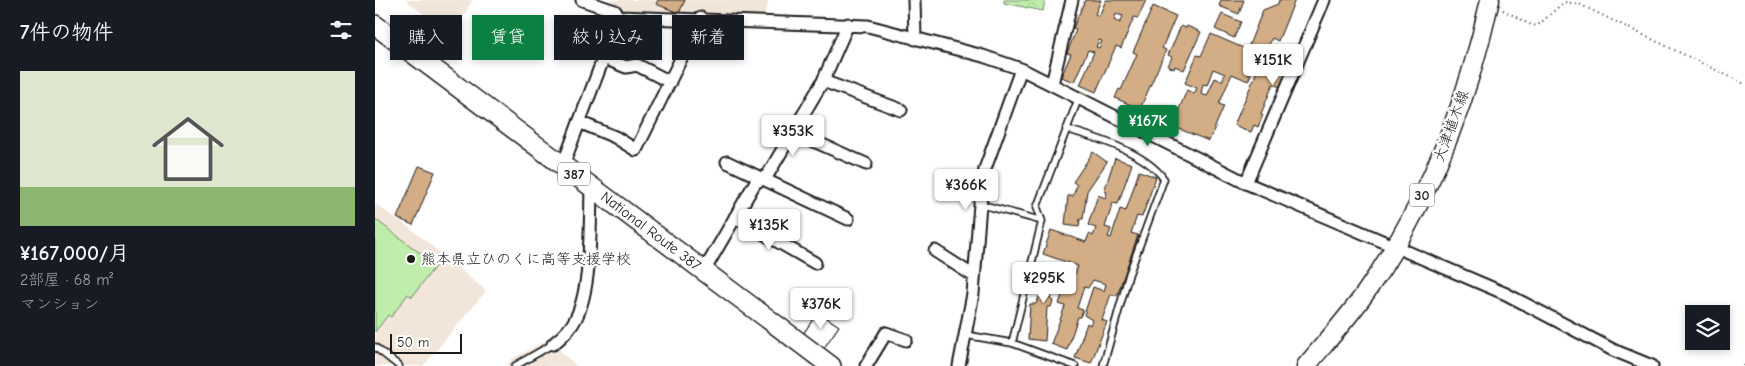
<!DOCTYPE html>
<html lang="ja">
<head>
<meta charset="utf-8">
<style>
	:root { --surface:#171b24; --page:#242831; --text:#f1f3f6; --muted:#9ea1a6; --accent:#0b8043 }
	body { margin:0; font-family:"Comic Neue","Klee One",sans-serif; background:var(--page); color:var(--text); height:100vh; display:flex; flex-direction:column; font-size:19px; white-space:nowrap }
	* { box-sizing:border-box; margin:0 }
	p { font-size:16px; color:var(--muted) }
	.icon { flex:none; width:28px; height:28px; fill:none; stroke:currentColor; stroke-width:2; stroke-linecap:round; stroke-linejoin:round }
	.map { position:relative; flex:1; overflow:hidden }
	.sheet { display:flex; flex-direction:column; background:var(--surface); width:375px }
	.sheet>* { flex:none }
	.guide { position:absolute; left:15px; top:15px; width:475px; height:45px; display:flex; gap:10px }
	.buttons { position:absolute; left:1310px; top:305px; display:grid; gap:10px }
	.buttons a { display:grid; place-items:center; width:45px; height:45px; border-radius:0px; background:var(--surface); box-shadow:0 2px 8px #0003; font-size:25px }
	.scale { position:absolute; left:15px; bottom:12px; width:72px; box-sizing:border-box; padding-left:5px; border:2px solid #1c1c1c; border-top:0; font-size:14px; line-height:18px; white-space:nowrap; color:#1c1c1c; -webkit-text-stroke:4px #fff; paint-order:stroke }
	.price { position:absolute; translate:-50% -42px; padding:0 11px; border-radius:5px; background:#fff; color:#222; font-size:16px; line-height:32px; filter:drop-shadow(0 1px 2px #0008) }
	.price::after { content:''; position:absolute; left:50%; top:30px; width:15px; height:11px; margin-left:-8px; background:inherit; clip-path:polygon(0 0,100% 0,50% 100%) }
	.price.selected { background:var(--accent); color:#fff }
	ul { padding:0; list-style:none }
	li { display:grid; align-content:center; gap:10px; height:265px; padding:0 20px }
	li span { display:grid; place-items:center; height:155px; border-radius:0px; color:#555 }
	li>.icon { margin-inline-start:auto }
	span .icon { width:90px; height:90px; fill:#fffc; stroke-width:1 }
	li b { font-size:21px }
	h2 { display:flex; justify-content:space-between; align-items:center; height:60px; padding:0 20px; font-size:21px }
	.tag { padding:0 18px; border-radius:0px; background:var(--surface); box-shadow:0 2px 8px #0003; font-size:18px; line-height:45px }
	.tag.selected { background:var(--accent); color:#fff }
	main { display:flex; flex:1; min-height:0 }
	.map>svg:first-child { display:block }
	.built { fill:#f2e6da }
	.grass { fill:#bfeeac; stroke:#6e8564 }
	.forest { fill:url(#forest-crowns); stroke:#6e8564 }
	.building { fill:#d3ad85; stroke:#1c1c1c; fill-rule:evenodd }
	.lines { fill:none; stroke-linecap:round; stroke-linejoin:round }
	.service-casing { stroke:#1c1c1c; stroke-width:9 }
	.minor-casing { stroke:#1c1c1c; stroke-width:15 }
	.primary-casing { stroke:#1c1c1c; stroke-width:21 }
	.trunk-casing { stroke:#1c1c1c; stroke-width:22 }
	.path { stroke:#1c1c1c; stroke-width:2; stroke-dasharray:1 4; stroke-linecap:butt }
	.service { stroke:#fff; stroke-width:5.5 }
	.minor { stroke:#fff; stroke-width:11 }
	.primary { stroke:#fff; stroke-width:18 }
	.trunk { stroke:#fff; stroke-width:19 }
	.poi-dot { fill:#1c1c1c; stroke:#fff; stroke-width:2 }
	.labels { text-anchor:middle; stroke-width:4.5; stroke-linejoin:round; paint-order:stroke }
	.shield { fill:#fff; stroke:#606060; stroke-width:1 }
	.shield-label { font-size:14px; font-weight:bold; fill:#1c1c1c }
	.street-label { font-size:15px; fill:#1c1c1c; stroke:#fff }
	.poi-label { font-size:15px; fill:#1c1c1c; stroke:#fff; text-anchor:start }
</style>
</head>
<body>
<main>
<section class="sheet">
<h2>7件の物件<svg class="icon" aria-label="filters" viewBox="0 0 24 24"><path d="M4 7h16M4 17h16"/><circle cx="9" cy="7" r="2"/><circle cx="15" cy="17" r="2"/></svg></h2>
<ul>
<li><span style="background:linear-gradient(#dfe7d0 75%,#8fb573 0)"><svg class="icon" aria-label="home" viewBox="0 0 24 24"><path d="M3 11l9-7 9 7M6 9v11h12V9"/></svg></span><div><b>¥167,000/月</b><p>2部屋 · 68 m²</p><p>マンション</p></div></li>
</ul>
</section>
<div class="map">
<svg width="1370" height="366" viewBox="0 0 1370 366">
	<defs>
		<pattern id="forest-crowns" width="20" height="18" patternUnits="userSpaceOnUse" patternTransform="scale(1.25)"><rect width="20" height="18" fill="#bfeeac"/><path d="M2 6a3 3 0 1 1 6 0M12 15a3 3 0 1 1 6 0" fill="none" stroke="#a4cc93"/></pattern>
	</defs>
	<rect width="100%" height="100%" fill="#fff"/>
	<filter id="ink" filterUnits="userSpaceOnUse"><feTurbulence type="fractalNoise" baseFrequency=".02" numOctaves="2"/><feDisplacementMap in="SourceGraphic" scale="10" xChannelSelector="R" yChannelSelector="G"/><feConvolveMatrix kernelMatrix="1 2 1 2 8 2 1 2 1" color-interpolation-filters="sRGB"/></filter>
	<g filter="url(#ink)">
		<path class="built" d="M31,0H98L76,36Z
			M236,0H394L389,15H327L253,13L237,4Z
			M0,204L35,228L111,291L48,366H0Z
			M173,340L202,366H132L137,359Z"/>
		<path class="grass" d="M0,219L61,265L37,297L33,294L16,317L13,315L0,332Z"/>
		<path class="forest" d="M629,0H670L668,11L629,3Z"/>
		<path class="building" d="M283,0H310L304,13L281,4Z
			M710,0H726L720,14L724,16L731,0H771L763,18L759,17L746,48L741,46L721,92L705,85L719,52L713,50L699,82L686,77L696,54L692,53L701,30L698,28ZM741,14L748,16L745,23L739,20ZM724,40L727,41L724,48L721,47Z
			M846,0H869L864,14L844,6Z
			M904,0H920L903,41L897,38L891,52L886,50L884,54L914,67L905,87L898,84L886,114L888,115L883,127L879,125L876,132L859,125L883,69L875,66L872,73L876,74L873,81L857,74L844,104L849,106L834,141L797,126L812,90L819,94L822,88L810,83L822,55L826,56L836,34L880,53L882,48L874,45L888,10L903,4ZM838,69L850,74L847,81L840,78L832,96L826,94L828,84L832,85Z
			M778,6L801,16L787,48L791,50L765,109L740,98L744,89L746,90L762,54L758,52Z
			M847,14L866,22L859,38L840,29Z
			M806,26L811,28L812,26L826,32L809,70L800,66L799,69L793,66L797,57L793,55Z
			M718,152L732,162L712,191L708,219H705L704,227L690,225L693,196H698L702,185L698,182Z
			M740,158L757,164L743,204L738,203L730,227L736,229L733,237L736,238L745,209L751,211L764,171L781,177L767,217L762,216L756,233L763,235L742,296L736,294L727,320L732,322L716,363L700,358L712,323L715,325L717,320L709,315L718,287L729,291L731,284L718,280L713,288L709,287L702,308L708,310L705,317H703L692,350L676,344L690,306L684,304L695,272L700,274L703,266L668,254L676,230L711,242L714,234L718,236L721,228L713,225L723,195L730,198L732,192L729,191Z
			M44,166L60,172L38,225L22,218Z
			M677,265L691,274L675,299L678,301L676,307H672L670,341L653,339L655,304H661L666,293L661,290Z
			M443,312L464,326L449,348L428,334Z
			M443,312L464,326L449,348L428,334Z"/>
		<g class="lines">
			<defs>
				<path id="service" d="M691,129C722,138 770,152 789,179L754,274L728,366
					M605,204L667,221
					M591,335L637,343L700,366
					M637,343L667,221L662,207L704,97
					M0,347L24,366
					M140,366L178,344"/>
				<path id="minor" d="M207,0L240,11L244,17
					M539,0L540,39
					M244,17L493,26L608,56L646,69L871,183L1131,294L1238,350L1277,366
					M229,58L251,67L262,65L295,82
					M448,81L526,110
					M677,84L697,0
					M204,122L240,137L261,150L326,18
					M418,132L491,164
					M352,162L473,219
					M188,165L244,17
					M871,183L949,0
					M360,217L440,263
					M560,251L599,276
					M329,271L380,183L392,176L448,81L473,24
					M178,344C187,337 196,329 201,318C217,286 215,223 216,187
					M491,366L511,333L531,340
					M584,366L598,294L605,204L610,169L646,69"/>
				<path id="primary" d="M931,366C951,342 973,318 991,292C1052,205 1092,104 1115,0"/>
				<path id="trunk" d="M0,25L456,366"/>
			</defs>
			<use href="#service" class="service-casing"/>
			<use href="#minor" class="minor-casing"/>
			<use href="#primary" class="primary-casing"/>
			<use href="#trunk" class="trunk-casing"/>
			<path class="path" d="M1128,10L1154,24L1162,26L1189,2L1204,4L1370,84
				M1369,366L1370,364"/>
			<use href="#service" class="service"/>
			<use href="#minor" class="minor"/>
			<use href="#primary" class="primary"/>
			<use href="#trunk" class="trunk"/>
		</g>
	</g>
	<circle class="poi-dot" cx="36" cy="259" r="5"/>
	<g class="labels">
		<g class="shield">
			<rect x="183" y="162.5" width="32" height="23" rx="4"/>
			<rect x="1034.5" y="183.5" width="25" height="23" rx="4"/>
		</g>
		<g class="shield-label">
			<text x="199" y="179">387</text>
			<text x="1047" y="200">30</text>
		</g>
		<g class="street-label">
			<text transform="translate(1076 126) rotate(-70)" y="5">大津植木線</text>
			<text transform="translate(276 231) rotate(37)" y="5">National Route 387</text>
		</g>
		<g class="poi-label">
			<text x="46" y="264">熊本県立ひのくに高等支援学校</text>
		</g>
	</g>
</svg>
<div class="buttons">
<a><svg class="icon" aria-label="layers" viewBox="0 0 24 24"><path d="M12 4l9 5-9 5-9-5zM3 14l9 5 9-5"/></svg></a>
</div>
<div class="scale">50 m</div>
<b class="price" style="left:898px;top:86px">¥151K</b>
<b class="price selected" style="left:773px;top:147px">¥167K</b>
<b class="price" style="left:418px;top:157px">¥353K</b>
<b class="price" style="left:591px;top:211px">¥366K</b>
<b class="price" style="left:394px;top:251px">¥135K</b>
<b class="price" style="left:669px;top:304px">¥295K</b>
<b class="price" style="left:446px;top:330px">¥376K</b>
<div class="guide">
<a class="tag">購入</a>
<a class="tag selected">賃貸</a>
<a class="tag">絞り込み</a>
<a class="tag">新着</a>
</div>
</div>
</main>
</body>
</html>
